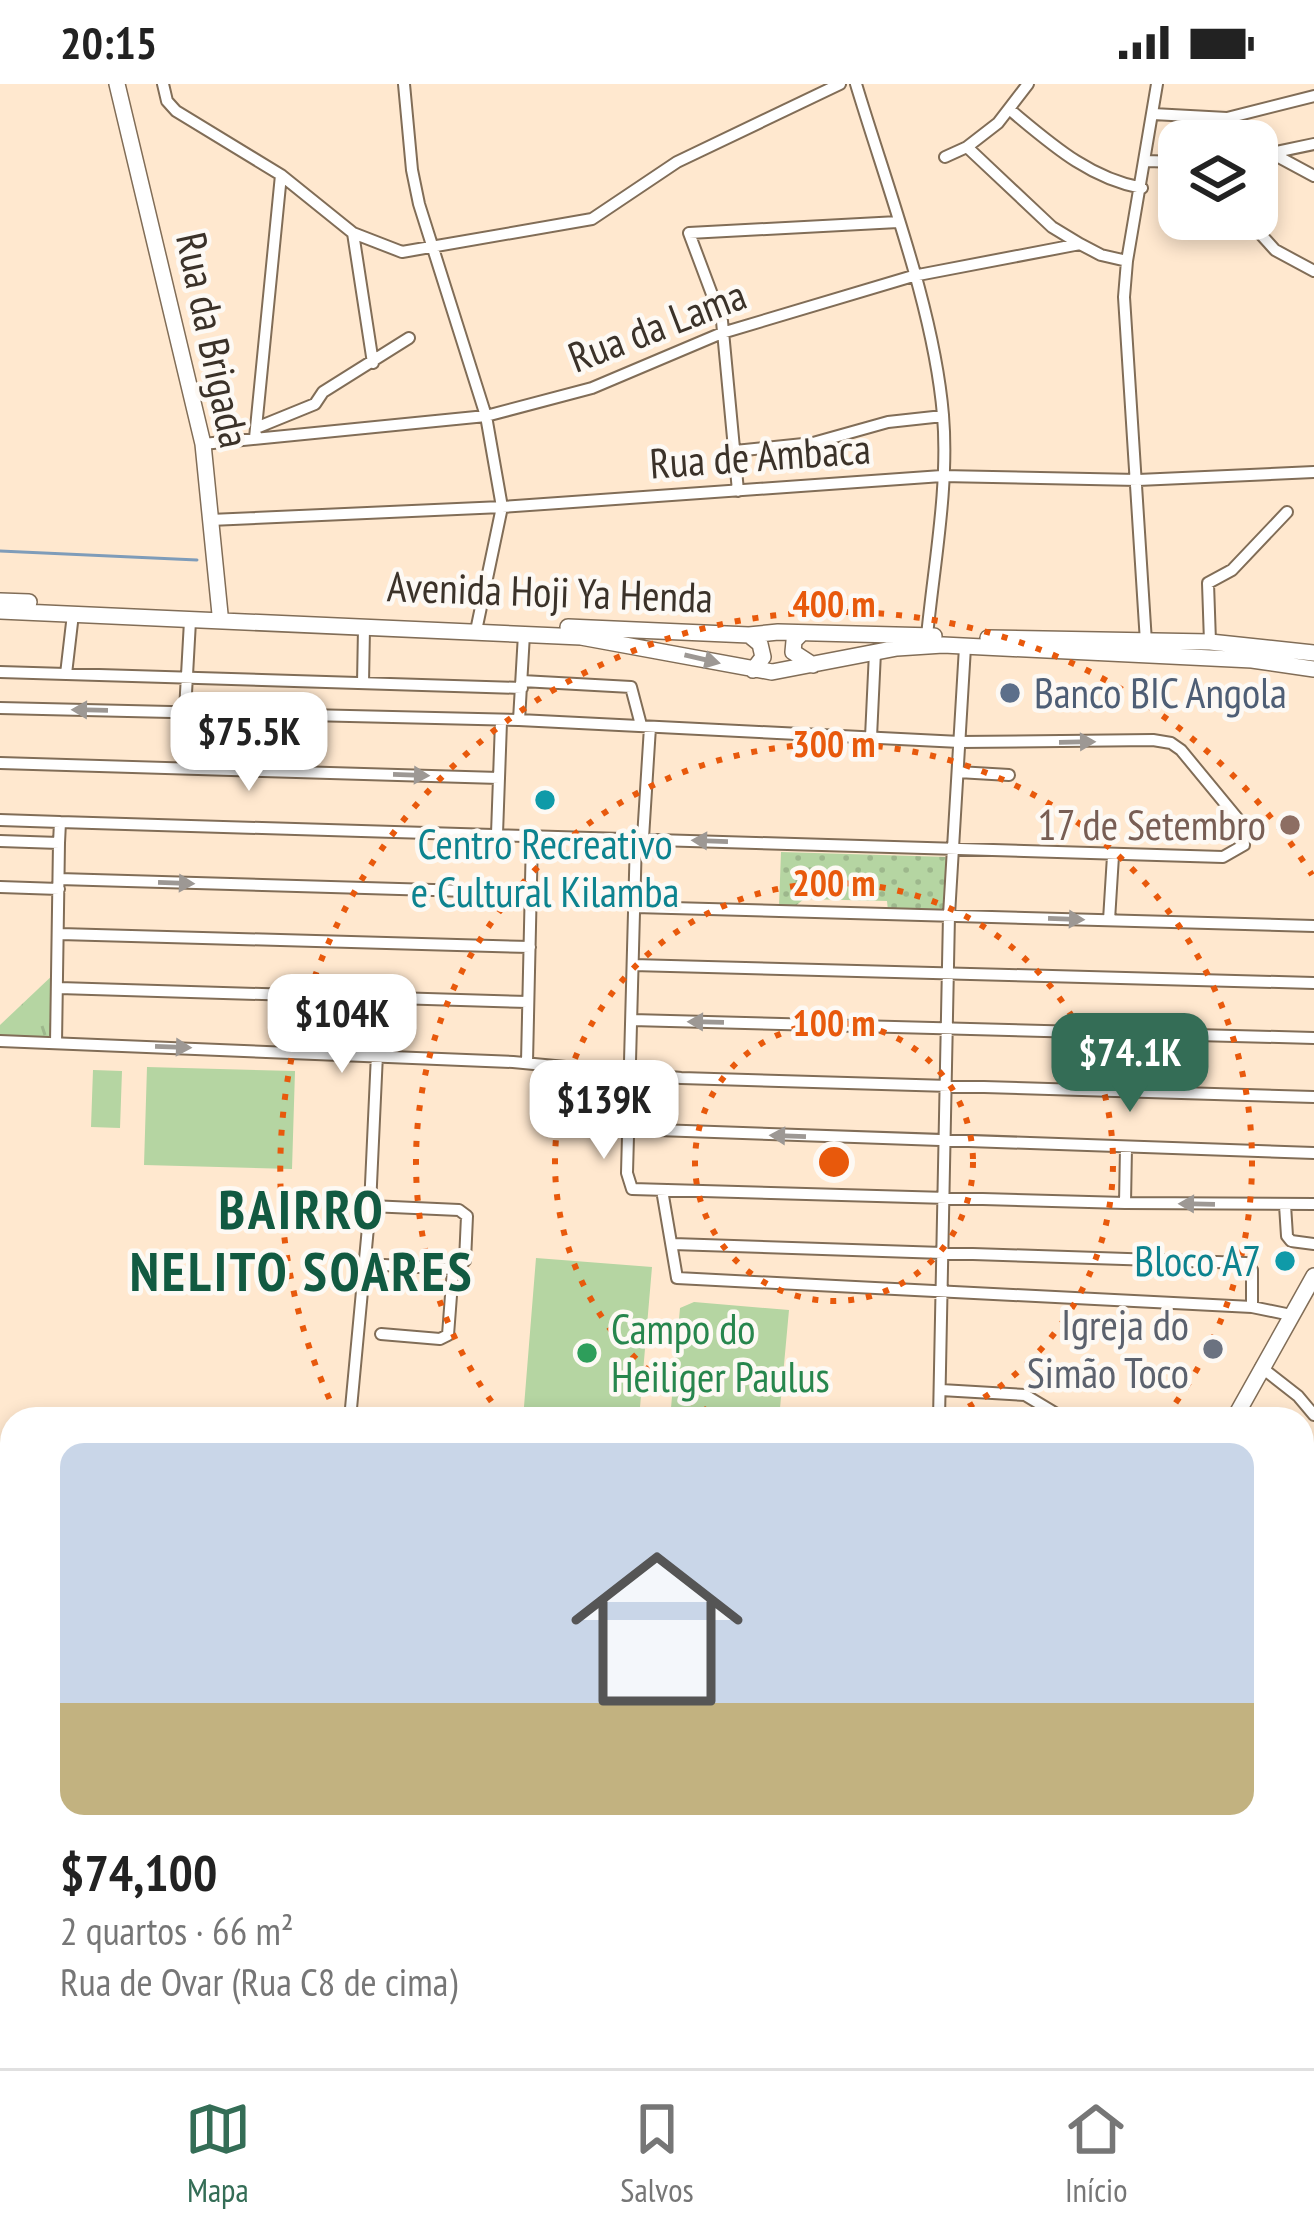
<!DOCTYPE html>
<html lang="pt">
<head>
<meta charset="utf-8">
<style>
	:root { --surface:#fff; --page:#f2f2f2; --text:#222; --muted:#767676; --line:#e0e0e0; --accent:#346d56 }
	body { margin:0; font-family:"PT Sans Narrow",sans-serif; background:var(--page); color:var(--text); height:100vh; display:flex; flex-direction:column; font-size:45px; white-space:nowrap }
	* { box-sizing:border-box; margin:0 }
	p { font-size:39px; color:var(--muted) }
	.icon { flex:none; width:66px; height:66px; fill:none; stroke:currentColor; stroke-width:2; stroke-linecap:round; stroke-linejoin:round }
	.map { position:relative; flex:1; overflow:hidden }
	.panel { position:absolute; left:0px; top:1323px; width:1314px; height:663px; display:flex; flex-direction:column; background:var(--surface); border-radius:36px 36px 0 0; box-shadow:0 6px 18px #0003 }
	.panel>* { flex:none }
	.fabs { position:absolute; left:1158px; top:36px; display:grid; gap:24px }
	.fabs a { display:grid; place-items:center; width:120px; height:120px; border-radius:24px; background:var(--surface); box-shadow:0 6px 18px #0003; font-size:60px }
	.price { position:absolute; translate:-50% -102px; padding:0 27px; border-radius:24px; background:#fff; color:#222; font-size:39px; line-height:78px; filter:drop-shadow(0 3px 6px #0008) }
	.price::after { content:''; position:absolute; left:50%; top:72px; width:36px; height:27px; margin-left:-18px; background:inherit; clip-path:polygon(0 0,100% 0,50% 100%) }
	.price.active { background:var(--accent); color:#fff }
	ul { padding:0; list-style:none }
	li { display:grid; align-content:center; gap:24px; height:636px; padding:0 60px }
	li+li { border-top:3px solid var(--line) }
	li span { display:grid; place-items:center; height:372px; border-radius:24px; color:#555 }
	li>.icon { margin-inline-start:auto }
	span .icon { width:216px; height:216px; fill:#fffc; stroke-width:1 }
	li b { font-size:51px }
	.status { display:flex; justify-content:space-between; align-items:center; height:84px; padding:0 60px; background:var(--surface); direction:ltr }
	.status svg { height:33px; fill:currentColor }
	.menu { display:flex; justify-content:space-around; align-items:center; height:168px; border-top:3px solid var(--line); background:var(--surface); font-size:33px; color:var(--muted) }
	.menu a { display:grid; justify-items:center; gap:6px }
	.menu .active { color:var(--accent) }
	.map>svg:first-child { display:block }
	.grass { fill:url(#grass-tufts) }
	.park { fill:url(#park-dots) }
	.pitch { fill:#b5d5a2 }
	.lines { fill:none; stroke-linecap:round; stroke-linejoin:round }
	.stream { stroke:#7f9cb9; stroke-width:3 }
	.street-casing { stroke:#816d57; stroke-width:14 }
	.secondary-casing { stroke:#816d57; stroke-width:18 }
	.highway-casing { stroke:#816d57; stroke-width:24 }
	.street { stroke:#fff; stroke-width:10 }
	.secondary { stroke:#fff; stroke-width:15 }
	.highway { stroke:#fff; stroke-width:21 }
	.oneway { fill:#9d9894 }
	.ring { fill:none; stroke:#e8590c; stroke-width:6; stroke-dasharray:6 12 }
	.service-dot { fill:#5c6f8a; stroke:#fdf9f4; stroke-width:4.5 }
	.culture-dot { fill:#0f9aa8; stroke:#fdf9f4; stroke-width:4.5 }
	.education-dot { fill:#8d6e63; stroke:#fdf9f4; stroke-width:4.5 }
	.worship-dot { fill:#6b7280; stroke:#fdf9f4; stroke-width:4.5 }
	.leisure-dot { fill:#2e9e5b; stroke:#fdf9f4; stroke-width:4.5 }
	.labels { text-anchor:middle; stroke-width:9; stroke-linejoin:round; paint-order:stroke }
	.street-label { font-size:42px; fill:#3b3229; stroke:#fdf9f4 }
	.service-label { font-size:42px; fill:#4e5e75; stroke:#fdf9f4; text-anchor:start }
	.education-label { font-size:42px; fill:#785e54; stroke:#fdf9f4; text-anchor:end }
	.culture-label { font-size:42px; fill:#0d838f; stroke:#fdf9f4 }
	.worship-label { font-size:42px; fill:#5b616d; stroke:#fdf9f4; text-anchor:end }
	.leisure-label { font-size:42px; fill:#27864d; stroke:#fdf9f4; text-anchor:start }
	.district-label { font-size:54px; font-weight:bold; letter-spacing:3px; fill:#125a41; stroke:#fdf9f4 }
	.centre { fill:#e8590c; stroke:#fdf9f4; stroke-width:6 }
	.ring-label { font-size:36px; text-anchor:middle; font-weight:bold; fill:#e8590c; stroke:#fdf9f4; stroke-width:9; stroke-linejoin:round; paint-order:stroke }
</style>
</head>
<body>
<div class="status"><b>20:15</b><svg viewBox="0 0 49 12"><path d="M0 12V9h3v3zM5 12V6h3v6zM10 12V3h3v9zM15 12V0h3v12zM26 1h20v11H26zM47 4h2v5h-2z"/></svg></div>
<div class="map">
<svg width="1314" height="1984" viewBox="0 0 1314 1984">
	<defs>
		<pattern id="grass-tufts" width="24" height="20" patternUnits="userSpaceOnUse" patternTransform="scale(3)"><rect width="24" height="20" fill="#b5d5a2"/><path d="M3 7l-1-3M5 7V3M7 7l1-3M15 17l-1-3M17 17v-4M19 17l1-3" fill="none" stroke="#9db78c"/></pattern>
		<pattern id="park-dots" width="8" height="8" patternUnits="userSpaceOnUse" patternTransform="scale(3)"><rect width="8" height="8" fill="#b5d5a2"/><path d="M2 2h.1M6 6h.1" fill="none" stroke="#9db78c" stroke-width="1.8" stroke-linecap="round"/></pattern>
	</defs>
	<rect width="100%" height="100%" fill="#ffe8cf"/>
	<path class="grass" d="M56,888L50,954L0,952V941Z"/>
	<path class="park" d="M781,768L948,773L946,828L888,827L887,817L804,815L794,823L779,822Z"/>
	<path class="pitch" d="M147,983L295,987L292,1085L144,1081Z
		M93,986L122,987L120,1044L91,1043Z
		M536,1174L652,1183L639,1335H523Z
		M694,1218L789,1226L779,1335H670L680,1224Z"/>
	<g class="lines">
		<path class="stream" d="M0,467L197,476
			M0,1594L12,1626
			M57,1974V1984"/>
		<defs>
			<path id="street" d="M163,0L167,17L176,27L281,91L353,149L402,168L592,135L677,78L840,0
				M404,0L412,86L419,120L486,332L502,423L477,542
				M856,0C887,103 934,225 943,331C949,403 934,480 927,552
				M1009,25C1050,59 1088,94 1142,104
				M1153,30L1227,34L1314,12
				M967,63L1052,143L1080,160
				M1275,71L1314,92
				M1257,72L1314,60
				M945,73L967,63L998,39L1028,0
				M1146,77L1179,78
				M1247,135L1275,166L1314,187
				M353,149L373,279
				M256,344L315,320L323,308L409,254
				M255,354L281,91
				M203,360L486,332L592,304L722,249L913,192L1080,160L1101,171L1127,177
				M735,367L813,359L888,338L943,332
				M738,407L722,237L689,149L898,138
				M210,436L502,423L942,392L1138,396L1314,388
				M1146,558L1124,213L1127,177L1157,0
				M1210,558L1208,499L1232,486L1287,428
				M0,588L522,604
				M66,590L73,530
				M522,597L631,603L641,641
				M363,599L364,544
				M0,624L519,636L960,658L1153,656L1171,659L1181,666L1242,740L1244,761L1223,773L60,738
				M185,627L190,537
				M519,636L524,550
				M871,653L875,568
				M0,679L499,694
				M958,688L1009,691
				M0,736L60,738L59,759L0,757
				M497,750L501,638
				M636,754L627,1089L632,1105L1125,1119L1314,1120
				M643,754L650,643
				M59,795L532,809
				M0,803L59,805
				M635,823L1314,842
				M1109,836L1113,772
				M60,850L530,863
				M633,881L1314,899
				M59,904L528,918
				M632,936L1314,954
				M0,957L513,978L681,994L1314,1013
				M56,959L59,759
				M527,978L532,753
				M629,1045L1314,1069
				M662,1106L677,1194L1252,1223L1291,1231
				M1125,1119L1126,1063
				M1285,1121L1287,1152L1291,1157L1314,1160
				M370,1122L459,1126L467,1132L465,1177L453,1185L448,1251L440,1255L381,1250
				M673,1160L1246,1179L1252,1186V1223
				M384,1181L453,1185
				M1261,1283L1298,1312L1314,1331
				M941,1306L1025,1311L1065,1335
				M350,1335L370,1122L377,970
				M939,1335L949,831L965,563
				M0,1370L12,1363
				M1302,1534L1314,1512
				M1302,1605L1314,1585
				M1302,1685H1314
				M722,1974L733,1984
				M890,1974L892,1984
				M562,1984L572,1974
				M682,1984L691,1974
				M937,1984L942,1974"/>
			<path id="secondary" d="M117,0L203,360L220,530
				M0,517L29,518
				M0,527L581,553L772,588L897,564L943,561L1252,576L1314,585
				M568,543L749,551L778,548L934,552
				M802,549L794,557L793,568L813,581
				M749,551L760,560L763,573L753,586
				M988,554L1210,558L1314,569
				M1234,1335L1314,1192
				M0,1541L12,1565
				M0,1650L12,1687
				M0,1701L12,1710
				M0,1764L12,1746
				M0,1787L12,1778
				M0,1882L12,1885
				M0,1910L11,1984
				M1302,1934H1314
				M87,1984L89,1974"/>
			<path id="highway" d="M0,1857L12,1858
				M1302,1955L1314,1956
				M1302,1972L1314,1971"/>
		</defs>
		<use href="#street" class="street-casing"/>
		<use href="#secondary" class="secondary-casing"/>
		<use href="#highway" class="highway-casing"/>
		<use href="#street" class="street"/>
		<use href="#secondary" class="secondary"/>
		<use href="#highway" class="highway"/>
	</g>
	<defs><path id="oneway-solid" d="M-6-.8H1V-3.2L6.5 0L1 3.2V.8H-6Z" transform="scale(3)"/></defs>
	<g class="oneway">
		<use href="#oneway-solid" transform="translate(702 575) rotate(13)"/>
		<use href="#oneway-solid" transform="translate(90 626) rotate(-179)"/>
		<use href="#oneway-solid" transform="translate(1077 658) rotate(-1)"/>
		<use href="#oneway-solid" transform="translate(411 691) rotate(2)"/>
		<use href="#oneway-solid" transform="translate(710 757) rotate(-178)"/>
		<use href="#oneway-solid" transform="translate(176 799) rotate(2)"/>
		<use href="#oneway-solid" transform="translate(1066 835) rotate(2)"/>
		<use href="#oneway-solid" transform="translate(706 938) rotate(-179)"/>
		<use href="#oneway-solid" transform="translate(173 963) rotate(2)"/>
		<use href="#oneway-solid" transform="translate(788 1052) rotate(-178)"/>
		<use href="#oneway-solid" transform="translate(1197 1120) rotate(-179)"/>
	</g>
	<g class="ring">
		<circle cx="834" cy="1078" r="139"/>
		<path d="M725 1335A279 279 0 1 1 943 1335"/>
		<path d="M502 1332A418 418 0 1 1 1166 1332"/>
		<path d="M337 1331A558 558 0 0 1 1312 791"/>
	</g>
	<circle class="service-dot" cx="1010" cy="609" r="12"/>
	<g class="culture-dot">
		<circle cx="545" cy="716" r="12"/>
		<circle cx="1285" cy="1177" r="12"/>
	</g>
	<circle class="education-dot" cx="1290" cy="741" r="12"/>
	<circle class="worship-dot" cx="1213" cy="1265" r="12"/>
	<circle class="leisure-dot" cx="587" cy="1269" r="12"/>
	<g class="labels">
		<g class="street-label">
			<text transform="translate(657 242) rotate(-21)" y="15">Rua da Lama</text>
			<text transform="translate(213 256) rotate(78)" y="15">Rua da Brigada</text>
			<text transform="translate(760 372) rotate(-4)" y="15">Rua de Ambaca</text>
			<text transform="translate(550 508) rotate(2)" y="15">Avenida Hoji Ya Henda</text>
		</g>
		<g class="service-label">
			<text x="1034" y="624">Banco BIC Angola</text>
		</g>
		<g class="education-label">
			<text x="1266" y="756">17 de Setembro</text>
		</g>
		<g class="culture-label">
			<text x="545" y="775">Centro Recreativo<tspan x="545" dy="48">e Cultural Kilamba</tspan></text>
			<text x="1261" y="1192" text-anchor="end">Bloco A7</text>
		</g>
		<g class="worship-label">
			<text x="1189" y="1256">Igreja do<tspan x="1189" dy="48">Simão Toco</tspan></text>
		</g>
		<g class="leisure-label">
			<text x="611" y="1260">Campo do<tspan x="611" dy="48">Heiliger Paulus</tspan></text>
		</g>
		<g class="district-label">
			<text x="302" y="1145">BAIRRO<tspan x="302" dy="62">NELITO SOARES</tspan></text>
		</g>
	</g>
	<circle cx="834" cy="1078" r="18" class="centre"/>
	<g class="ring-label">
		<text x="834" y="533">400 m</text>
		<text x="834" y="673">300 m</text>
		<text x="834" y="812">200 m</text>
		<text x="834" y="952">100 m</text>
	</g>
</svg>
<div class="fabs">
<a><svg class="icon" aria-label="layers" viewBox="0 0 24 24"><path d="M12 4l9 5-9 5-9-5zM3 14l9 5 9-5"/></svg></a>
</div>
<b class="price" style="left:249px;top:710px">$75.5K</b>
<b class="price" style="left:342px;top:992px">$104K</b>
<b class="price active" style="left:1130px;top:1031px">$74.1K</b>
<b class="price" style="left:604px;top:1078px">$139K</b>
<section class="panel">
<ul>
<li><span style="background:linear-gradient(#c9d6e8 70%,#c2b280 0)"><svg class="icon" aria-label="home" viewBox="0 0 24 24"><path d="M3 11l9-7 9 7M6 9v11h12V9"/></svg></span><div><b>$74,100</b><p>2 quartos · 66 m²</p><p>Rua de Ovar (Rua C8 de cima)</p></div></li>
</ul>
</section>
</div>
<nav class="menu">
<a class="active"><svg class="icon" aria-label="map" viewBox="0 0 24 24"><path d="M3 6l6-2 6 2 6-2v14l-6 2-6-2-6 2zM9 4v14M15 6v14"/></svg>Mapa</a>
<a><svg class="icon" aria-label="saved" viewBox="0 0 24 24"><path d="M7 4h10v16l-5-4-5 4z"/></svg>Salvos</a>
<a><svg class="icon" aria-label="home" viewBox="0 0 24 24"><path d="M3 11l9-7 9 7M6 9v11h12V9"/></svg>Início</a>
</nav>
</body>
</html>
